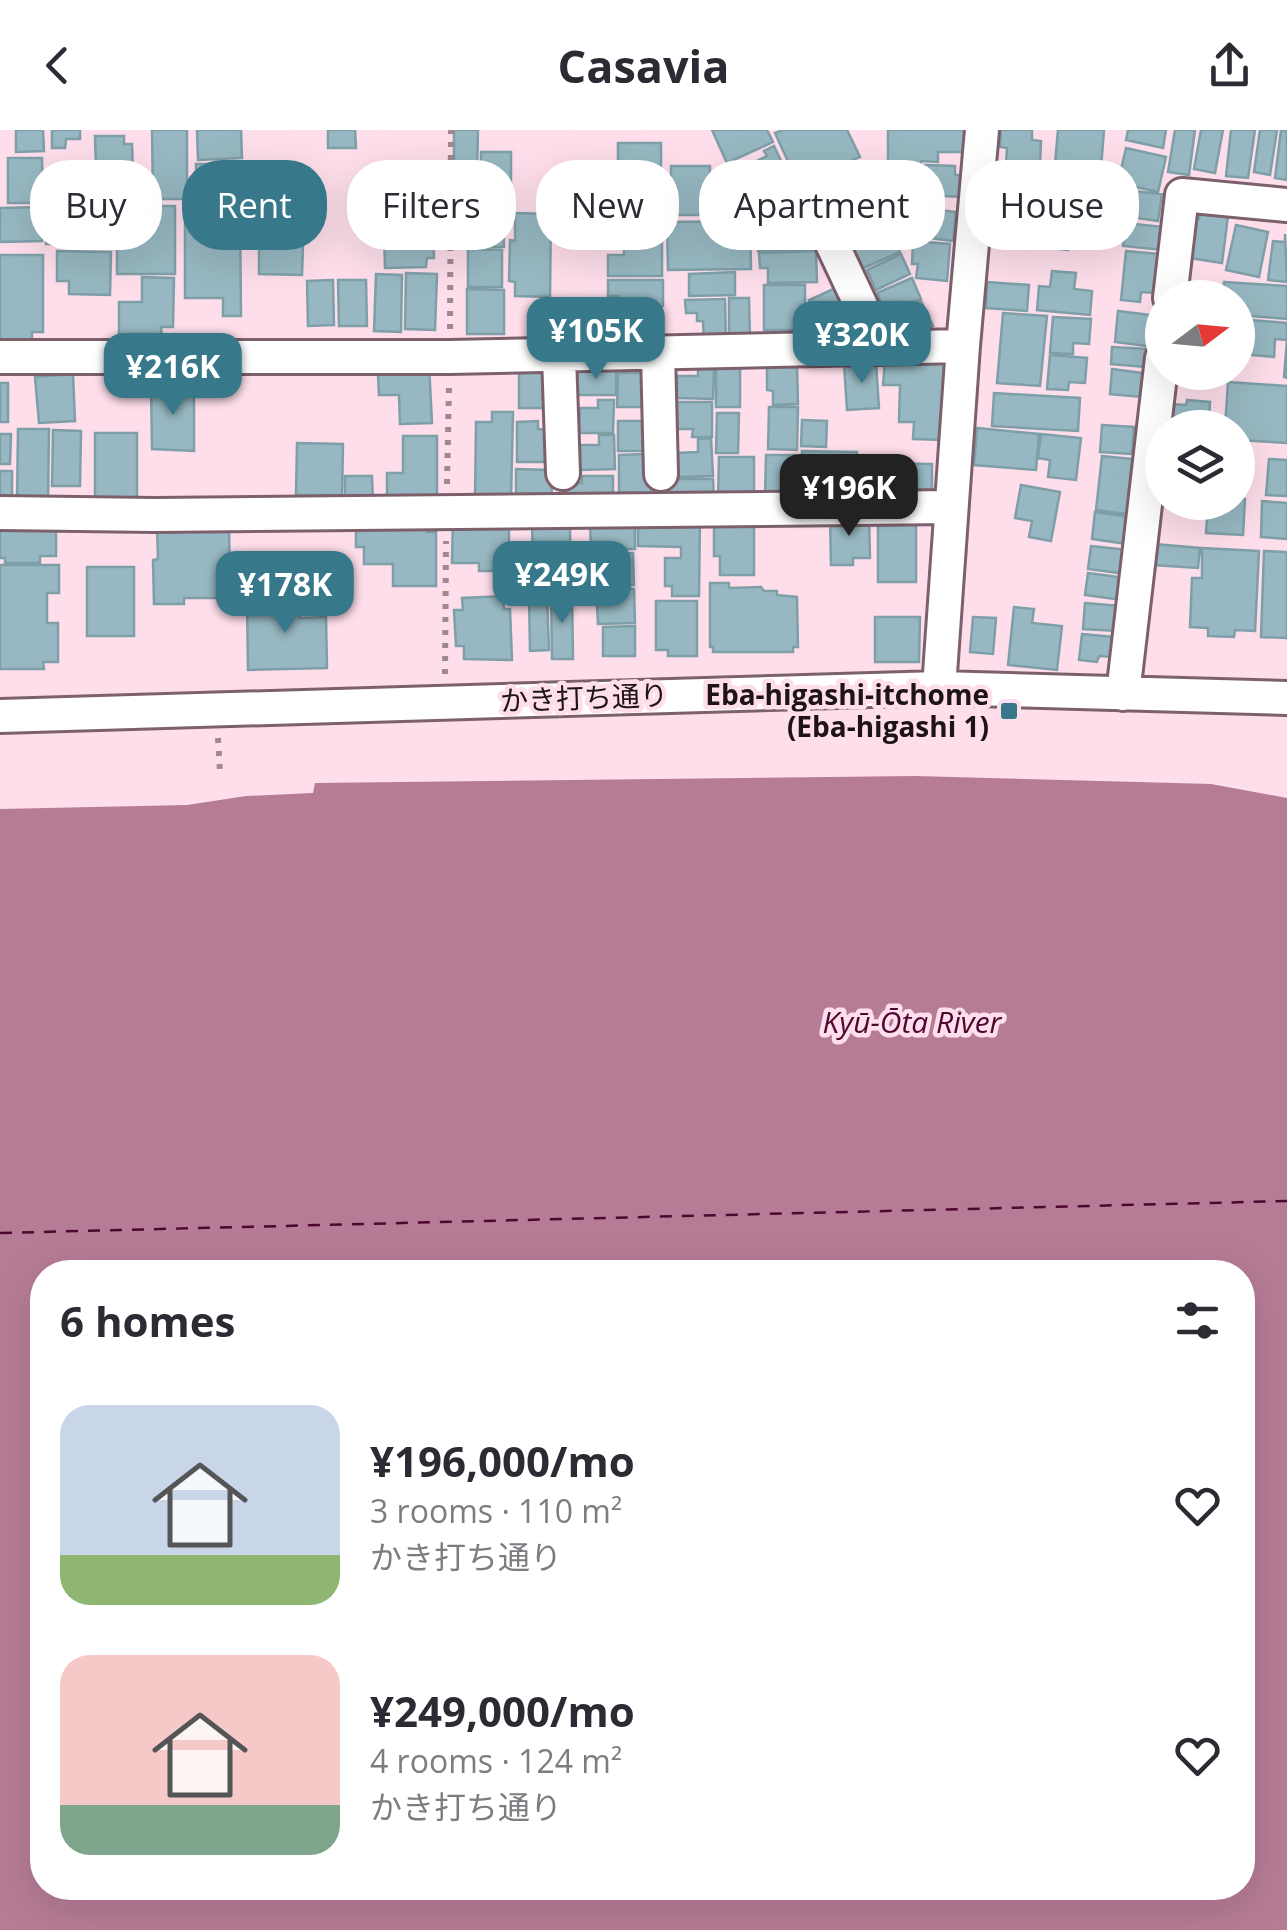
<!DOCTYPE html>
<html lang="en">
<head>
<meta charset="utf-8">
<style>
	:root { --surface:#fff; --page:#f7f7f7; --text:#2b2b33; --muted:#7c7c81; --accent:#37798b }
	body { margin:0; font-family:"Open Sans","Noto Sans JP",sans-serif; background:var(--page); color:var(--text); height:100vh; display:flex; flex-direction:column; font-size:38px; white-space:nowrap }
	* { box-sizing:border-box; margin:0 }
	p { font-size:32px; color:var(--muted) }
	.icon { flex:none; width:55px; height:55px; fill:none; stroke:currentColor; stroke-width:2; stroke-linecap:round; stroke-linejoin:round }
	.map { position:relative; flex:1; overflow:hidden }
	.details { position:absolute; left:30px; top:1130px; width:1225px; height:640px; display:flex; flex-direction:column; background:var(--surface); border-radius:40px; box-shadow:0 10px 40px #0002 }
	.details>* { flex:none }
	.guide { position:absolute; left:30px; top:30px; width:1228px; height:90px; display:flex; gap:20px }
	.needle { width:65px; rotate:74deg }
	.controls { position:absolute; left:1145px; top:150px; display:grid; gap:20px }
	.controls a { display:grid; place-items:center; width:110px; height:110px; border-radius:50%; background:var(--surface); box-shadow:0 10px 40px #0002; font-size:50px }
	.price { position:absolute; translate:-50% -85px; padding:0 22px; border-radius:20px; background:var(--accent); color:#fff; font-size:32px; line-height:65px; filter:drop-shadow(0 2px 5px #0008) }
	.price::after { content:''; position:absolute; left:50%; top:60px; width:30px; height:22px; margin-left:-15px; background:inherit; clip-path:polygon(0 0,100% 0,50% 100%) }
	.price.active { background:#222; color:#fff }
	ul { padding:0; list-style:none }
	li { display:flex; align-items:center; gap:30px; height:250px; padding:0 30px }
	li span { display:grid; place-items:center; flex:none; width:280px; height:200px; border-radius:30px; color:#555 }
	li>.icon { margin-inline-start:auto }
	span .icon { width:120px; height:120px; fill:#fffc; stroke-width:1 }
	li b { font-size:42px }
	h2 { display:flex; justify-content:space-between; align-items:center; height:120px; padding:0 30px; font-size:42px }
	.chip { padding:0 35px; border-radius:40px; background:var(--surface); box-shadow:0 10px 40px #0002; font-size:35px; line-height:90px }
	.chip.active { background:var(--accent); color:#fff }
	header { display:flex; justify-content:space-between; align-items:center; height:130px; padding:0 30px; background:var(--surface); font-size:45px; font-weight:700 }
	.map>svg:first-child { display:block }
	.water { fill:#b67c96; fill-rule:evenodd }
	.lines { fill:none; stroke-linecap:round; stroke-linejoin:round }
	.ferry { stroke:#4e0730; stroke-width:2.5; stroke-dasharray:12 10; stroke-linecap:butt }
	.building { fill:#97b8c2; stroke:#7f9fa8; stroke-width:2.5 }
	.street-casing { stroke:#7c616d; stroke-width:38 }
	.path { stroke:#9f8991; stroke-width:6; stroke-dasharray:5 8; stroke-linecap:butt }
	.street { stroke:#fff; stroke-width:32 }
	.poi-dot { fill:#37798b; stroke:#fddeea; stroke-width:4 }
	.labels { text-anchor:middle; stroke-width:9; stroke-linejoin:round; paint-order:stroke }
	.poi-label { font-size:28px; font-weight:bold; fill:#1e1418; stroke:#fddeea; text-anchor:end }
	.street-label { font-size:28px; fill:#1e1418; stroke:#fddeea }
	.water-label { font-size:30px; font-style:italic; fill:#4e0730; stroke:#fddeea }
</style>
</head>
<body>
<header><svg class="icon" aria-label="back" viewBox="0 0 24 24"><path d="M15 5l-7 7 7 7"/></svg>Casavia<svg class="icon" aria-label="share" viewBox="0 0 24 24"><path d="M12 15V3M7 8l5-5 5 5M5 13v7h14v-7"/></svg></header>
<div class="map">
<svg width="1287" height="1800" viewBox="0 0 1287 1800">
	<rect width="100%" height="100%" fill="#fddeea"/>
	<path class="water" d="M915,646L1211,654L1287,668V1800H0V679L187,675L246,666L313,663L315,653ZM42,1142H1242V1758H42Z"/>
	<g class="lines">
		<path class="ferry" d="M0,1103L1287,1071"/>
	</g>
	<path class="building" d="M16,0H43L44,21L16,22Z
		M52,0H80V9H66L65,18H52Z
		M152,0H187V69H153Z
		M197,0H241L242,28L198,30Z
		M328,0H355L356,18H328Z
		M454,0H478L477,43H454Z
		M712,0H767L773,12L727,33Z
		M783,0H847L860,27L831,40L829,36L813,44L818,54L802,62L775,3Z
		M888,0H968V22H938V32L921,31L920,73H888Z
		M1001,0H1032V10L1041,11L1040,36L1006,34L1007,18L1000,17Z
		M1058,0H1104L1101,38L1055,34Z
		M1128,0H1166L1163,18L1126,10Z
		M1175,0H1195L1189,45L1168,42Z
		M1201,0H1223L1215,43L1194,39Z
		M1231,0H1255L1248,48L1226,46Z
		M1260,0H1277L1270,45L1254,42Z
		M1281,0L1287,1V50L1275,48Z
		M95,6H124V14H132L134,73H97Z
		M618,13H661V49L618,48Z
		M774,16L800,71L787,77L784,70L749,86L730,44L767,26L764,21Z
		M1126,18L1166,27L1158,62L1118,53Z
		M481,22H511V66H481Z
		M8,28H42L43,73H8Z
		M859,33L875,66L837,84L822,50Z
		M196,34H242V73H201V53H196Z
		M925,35L955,36V45H961L960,67L942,66L941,76L923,75Z
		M671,36H710V85H671Z
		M997,36L1057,42L1056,54L1061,55L1059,76L1011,72L1012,64L994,62Z
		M1074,47L1103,50L1098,98L1080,96V77L1072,76V65L1080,60L1069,54Z
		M453,49H479L480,67L453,68Z
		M619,57L662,58V96L619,95Z
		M1133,61L1162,64L1158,91L1130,87Z
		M459,69H503L504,117H459Z
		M878,69L889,91L846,111L835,90Z
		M423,74V88H433L434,128H427L426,137L385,138L384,100H365L364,75Z
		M898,75L956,82L953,111L906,105L907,92L897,91Z
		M137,76H175V144H117V81H137Z
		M1026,76L1072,81L1068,120L1009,114L1012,87L1025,88Z
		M41,77L42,111L0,112V78Z
		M47,78H112V115L46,114Z
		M185,78H240L241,186H223V168H185Z
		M247,78H291L290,85L304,86L302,145L259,144V102H246Z
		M515,83L551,84L550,167L515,166V152L509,151L510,110L515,111Z
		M1200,83L1228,86L1222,133L1189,128L1195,88L1199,89Z
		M807,88L809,119L758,121L757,90Z
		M750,91L751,139L668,140L667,92Z
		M1125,93L1164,97L1162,120L1123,116Z
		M1236,95L1268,102L1259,147L1226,140Z
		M889,97L900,122L859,140L848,115Z
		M1285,104L1287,152L1268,150L1273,111L1285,112Z
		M624,105L662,106V146H608V125H624Z
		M913,111L950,114L947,151L916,148L918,134H912Z
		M468,119L502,120V157H468Z
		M57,121L111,122L110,165L69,164V151H57Z
		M816,121L817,152L768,153V138H760L759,123Z
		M1126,121L1159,124L1155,163L1141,162L1140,172L1121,170Z
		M901,124L910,144L876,160L867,140Z
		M0,125H43V202H32V220H0Z
		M1052,141L1076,143L1074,159L1092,161L1090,185L1037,180L1039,156L1050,157Z
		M735,142V165L689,166V144Z
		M406,143L437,144L435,200L405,199Z
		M376,144L402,145L401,202L374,201Z
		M142,147L174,148L173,197H161L162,208H151V219H119V172H142Z
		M912,148L921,169L887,184L877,163Z
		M333,150L334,195L308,196L307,151Z
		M338,150H366L367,196H339Z
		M608,150H663V176L654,177V208H619L618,166H608Z
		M987,152L1029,155L1027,181L986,178Z
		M1224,152L1287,156V189L1238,185V168H1223Z
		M764,155H805V200H764Z
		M840,156L859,198L837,208L832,195L823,199L809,170Z
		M467,159L504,160V204H467Z
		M729,168H749L750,208L729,209Z
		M725,169L726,212L704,213L703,191H697V183H686L685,170Z
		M921,171L933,196L914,205L911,199L899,205L891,184Z
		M1118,181L1151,185L1147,216L1115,212Z
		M1003,183L1047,186L1040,256L997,253Z
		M1053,187L1091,189L1089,214L1073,213V224L1050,223Z
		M1238,189L1287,193V248L1284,247L1287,210L1275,209L1274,227L1240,224Z
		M1112,217L1147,219L1146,237L1111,234Z
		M1050,225L1087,228L1085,253L1069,252L1068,260L1047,259Z
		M947,227L944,310L913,309L914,292H899L900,255H883L885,230Z
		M767,232H797L798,274L773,275V261L767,260Z
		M876,232L879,278L847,280L844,234Z
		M519,233L544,240V278H519Z
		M429,234L432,293L400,294L399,265H379L378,245L388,244V235Z
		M716,238H740V277H716Z
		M577,239H616V265H577Z
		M698,239H714L713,269L677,268V246H698Z
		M1112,239L1143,243L1141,267L1110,264Z
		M618,243H648L649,277H617Z
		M73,244L75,291L39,293L35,247Z
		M1228,252L1287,256V313L1238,310V298H1225Z
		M0,253H8V292H0Z
		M151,257H194V321L152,319Z
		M994,263L1080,268L1078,301L992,296Z
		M598,270H614L613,303H579L580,278H598Z
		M1187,270L1210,272L1209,291L1171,287L1172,274L1186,275Z
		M675,272H712V307H692L693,299H675Z
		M769,277H798L797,320L768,319Z
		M492,282H513L511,371H475L476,292H492Z
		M717,283H739L738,323H716Z
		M802,290L827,291L826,317L801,316Z
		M538,291V299L547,300V332H517V292Z
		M618,291H645V321H618Z
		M1102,295L1134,297L1132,324L1100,322Z
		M977,298L1039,304L1036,340L974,335Z
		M18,299H49L48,373H17Z
		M53,300L81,301L80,356H52Z
		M95,303H137V372L95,368Z
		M0,304H11L10,334H0Z
		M1041,304L1081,308L1076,350L1048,347L1050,330L1038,328Z
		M599,305H614L615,339L580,340V315H599Z
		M403,306H437V370L387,371V343H403Z
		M711,308L713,346L678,347L677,323L698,322V309Z
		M297,313L343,314L342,365H296Z
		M802,321L857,322L856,369L801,368Z
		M645,324L650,337L651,367H619V325Z
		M766,325H796L795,367H765Z
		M1102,326L1133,329L1127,384L1096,380Z
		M719,327H754V371H718Z
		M1269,329L1287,330V366L1266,365Z
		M874,333L932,334V369H874Z
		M516,339L551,340L552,372H516Z
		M0,341H12V372H0Z
		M345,346H372L373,371L345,372Z
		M582,346H613V374H566V353H582Z
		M669,349H713L714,372H670Z
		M1021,355L1060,362L1051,411L1029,407L1032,391L1015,388Z
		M1238,369H1245L1243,405L1206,403L1208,372H1238Z
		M1262,371L1287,373V409L1261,407Z
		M1095,382L1130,387L1127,414L1092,409Z
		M453,386H509V441H479V433H452Z
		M552,386V399L570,398L571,458H533L532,387Z
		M638,386H700L699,466H672V456H665V428H681V417L638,416Z
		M869,386L870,428H853V435H831L830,387Z
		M754,387V445H720V426H714V394Z
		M0,388H56V426H40V433H5V428H0Z
		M878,389H916V452H878Z
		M590,392H635V419H591Z
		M229,394L230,468H184V474H154L153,430L158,429L157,395Z
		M356,397H427V402H436V456H393V434H364V417H356Z
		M1154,414L1200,418L1198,438L1153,435Z
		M1091,416L1129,420L1126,444L1088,439Z
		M1202,418L1259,421L1255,501L1235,500L1234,507L1208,506V498L1190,497L1192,448H1202Z
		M1264,421L1287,422V508L1261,507Z
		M633,423L634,455L602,456L601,424Z
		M0,435H59V463H47V493H58V532H43L44,539H0Z
		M87,437H134V506H87Z
		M1088,443L1126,448L1123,470L1085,465Z
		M710,453H729V458L761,457L764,461H777V465L797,467L798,517H793V522H713V517H710Z
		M619,459H634L635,493L598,494L597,474L619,473Z
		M279,464L300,466V488L326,487L327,538L248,540L247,472L279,471Z
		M551,464H572L573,529H552Z
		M503,466L504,479H510L512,530L464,529V516H456L454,480H463L462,468Z
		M547,466L549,520L530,521L529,467Z
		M656,471H697V526H668V520H656Z
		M1085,473L1120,476L1117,501L1083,499Z
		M1014,477L1034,479L1032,493L1062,496L1057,540L1008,535Z
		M875,487H920L919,532H875Z
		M973,487L996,488L993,524L970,522Z
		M635,496V526H603V497Z
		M1082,504L1114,507L1112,527L1099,526L1097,532L1079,530Z"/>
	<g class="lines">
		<defs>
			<path id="street" d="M809,65L881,218
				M1170,168L1182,65L1287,75
				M658,223L661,344
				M559,225L563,343
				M0,227H449L963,216
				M0,383L155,385L951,377
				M939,558L963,216L982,0
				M1123,564L1162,228
				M0,586L939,558L1287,568"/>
		</defs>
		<use href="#street" class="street-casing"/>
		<path class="path" d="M450,199L451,0
			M447,354L449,256
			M445,544L446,411
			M218,608L220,642"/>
		<use href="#street" class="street"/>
	</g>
	<rect class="poi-dot" x="999" y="571" width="20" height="20" rx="5"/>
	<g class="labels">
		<g class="poi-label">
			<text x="989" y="575">Eba-higashi-itchome<tspan x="989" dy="32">(Eba-higashi 1)</tspan></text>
		</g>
		<g class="street-label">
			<text transform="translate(584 568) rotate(-2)" y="10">かき打ち通り</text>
		</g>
		<g class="water-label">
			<text x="912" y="903">Kyū-Ōta River</text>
		</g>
	</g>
</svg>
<div class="controls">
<a><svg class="needle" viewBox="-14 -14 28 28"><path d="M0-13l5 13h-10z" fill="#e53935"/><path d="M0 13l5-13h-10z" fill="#7c7c81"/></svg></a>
<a><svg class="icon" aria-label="layers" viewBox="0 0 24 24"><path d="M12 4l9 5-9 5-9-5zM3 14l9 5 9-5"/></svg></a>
</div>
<b class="price" style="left:596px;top:252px">¥105K</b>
<b class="price" style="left:862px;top:256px">¥320K</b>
<b class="price" style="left:173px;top:288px">¥216K</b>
<b class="price active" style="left:849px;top:409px">¥196K</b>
<b class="price" style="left:562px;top:496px">¥249K</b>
<b class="price" style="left:285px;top:506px">¥178K</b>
<div class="guide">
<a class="chip">Buy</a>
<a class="chip active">Rent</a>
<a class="chip">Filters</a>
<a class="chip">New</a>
<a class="chip">Apartment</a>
<a class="chip">House</a>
</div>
<section class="details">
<h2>6 homes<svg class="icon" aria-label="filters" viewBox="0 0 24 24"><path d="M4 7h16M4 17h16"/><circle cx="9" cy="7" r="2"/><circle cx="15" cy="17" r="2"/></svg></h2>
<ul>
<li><span style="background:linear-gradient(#c9d6e8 75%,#8fb573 0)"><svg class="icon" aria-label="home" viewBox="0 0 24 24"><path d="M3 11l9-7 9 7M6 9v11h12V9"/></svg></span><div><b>¥196,000/mo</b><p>3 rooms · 110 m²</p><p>かき打ち通り</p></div><svg class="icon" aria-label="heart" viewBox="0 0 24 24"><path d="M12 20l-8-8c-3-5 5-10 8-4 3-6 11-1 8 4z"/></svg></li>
<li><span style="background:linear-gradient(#f6c9c9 75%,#7fa58c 0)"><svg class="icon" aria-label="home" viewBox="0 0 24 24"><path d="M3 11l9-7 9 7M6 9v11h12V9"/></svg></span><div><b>¥249,000/mo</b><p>4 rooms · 124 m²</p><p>かき打ち通り</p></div><svg class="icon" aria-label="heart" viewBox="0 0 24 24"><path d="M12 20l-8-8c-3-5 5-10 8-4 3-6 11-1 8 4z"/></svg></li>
</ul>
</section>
</div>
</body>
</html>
